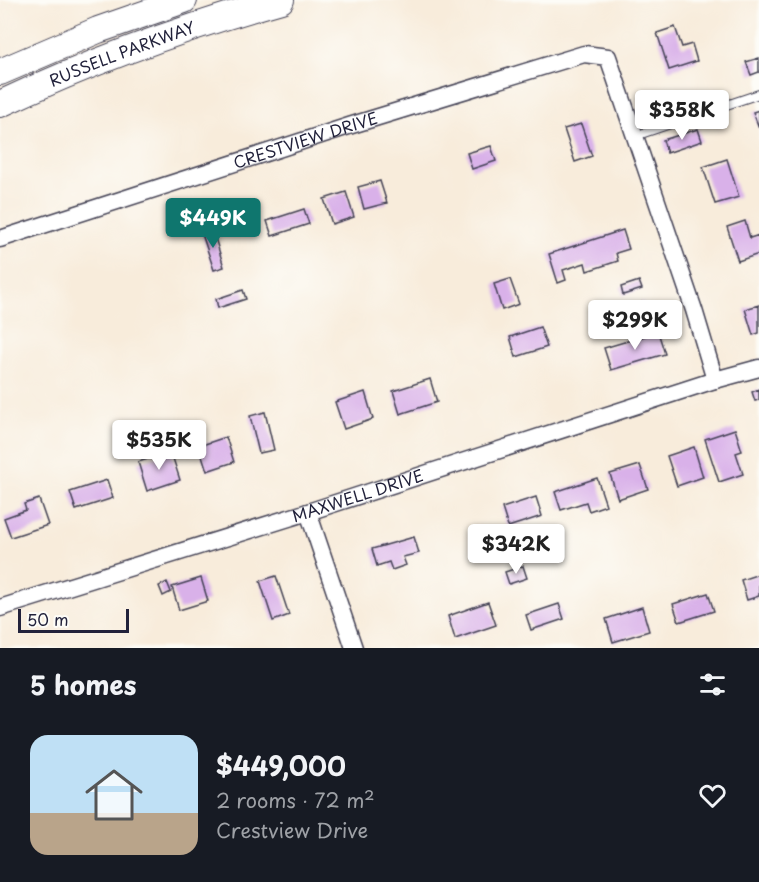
<!DOCTYPE html>
<html lang="en">
<head>
<meta charset="utf-8">
<style>
	:root { --surface:#171b24; --page:#242831; --text:#f1f3f6; --muted:#9ea1a6; --line:#363941; --accent:#0f766e }
	body { margin:0; font-family:"Playpen Sans",sans-serif; background:var(--page); color:var(--text); height:100vh; display:flex; flex-direction:column; font-size:22px; white-space:nowrap }
	* { box-sizing:border-box; margin:0 }
	p { font-size:20px; color:var(--muted) }
	.icon { flex:none; width:33px; height:33px; fill:none; stroke:currentColor; stroke-width:2; stroke-linecap:round; stroke-linejoin:round }
	.map { position:relative; height:648px; overflow:hidden }
	.side { display:flex; flex-direction:column; background:var(--surface); flex:1 }
	.side>* { flex:none }
	.scale { position:absolute; left:18px; bottom:15px; width:111px; box-sizing:border-box; padding-left:6px; border:3px solid #22223b; border-top:0; font-size:16px; line-height:21px; white-space:nowrap; color:#22223b; -webkit-text-stroke:4px #fdfcf7; paint-order:stroke }
	.price { position:absolute; translate:-50% -51px; padding:0 14px; border-radius:6px; background:#fff; color:#222; font-size:20px; line-height:39px; filter:drop-shadow(0 2px 3px #0008) }
	.price::after { content:''; position:absolute; left:50%; top:36px; width:18px; height:14px; margin-left:-9px; background:inherit; clip-path:polygon(0 0,100% 0,50% 100%) }
	.price.selected { background:var(--accent); color:#fff }
	ul { padding:0; list-style:none }
	li { display:flex; align-items:center; gap:18px; height:150px; padding:0 30px }
	li+li { border-top:2px solid var(--line) }
	li span { display:grid; place-items:center; flex:none; width:168px; height:120px; border-radius:18px; color:#555 }
	li>.icon { margin-inline-start:auto }
	span .icon { width:72px; height:72px; fill:#fffc; stroke-width:1 }
	li b { font-size:26px }
	h2 { display:flex; justify-content:space-between; align-items:center; height:72px; padding:0 30px; font-size:26px }
	.map>svg:first-child { display:block }
	.building { fill:#d9b1e9 }
	.lines { fill:none; stroke-linecap:round; stroke-linejoin:round }
	.lane-casing { stroke:#424053; stroke-width:10 }
	.street-casing { stroke:#424053; stroke-width:19 }
	.primary-casing { stroke:#424053; stroke-width:28 }
	.lane { stroke:#fff; stroke-width:8 }
	.street { stroke:#fff; stroke-width:16 }
	.primary { stroke:#fff; stroke-width:26 }
	.labels { text-anchor:middle; stroke-width:6; stroke-linejoin:round; paint-order:stroke }
	.street-label { font-size:16px; fill:#22223b; stroke:#fdfcf7 }
</style>
</head>
<body>
<div class="map">
<svg width="759" height="648" viewBox="0 0 759 648">
	<rect width="100%" height="100%" fill="#fdfcf7"/>
	<filter id="ink" filterUnits="userSpaceOnUse"><feTurbulence type="fractalNoise" baseFrequency=".0167" numOctaves="2"/><feDisplacementMap in="SourceGraphic" scale="12" xChannelSelector="R" yChannelSelector="G"/><feConvolveMatrix kernelMatrix="1 2 1 2 8 2 1 2 1" color-interpolation-filters="sRGB"/></filter>
	<filter id="wash" filterUnits="userSpaceOnUse"><feTurbulence type="fractalNoise" baseFrequency=".008" numOctaves="4" result="noise"/><feDisplacementMap in="SourceGraphic" scale="24" xChannelSelector="R" yChannelSelector="G"/><feGaussianBlur stdDeviation="1.35" result="paint"/><feColorMatrix in="noise" values="0 0 0 0 0 0 0 0 0 0 0 0 0 0 0 0 0 1.4 0 .05"/><feComposite in="paint" operator="in"/></filter>
	<g filter="url(#wash)">
		<rect width="100%" height="100%" fill="#f8ecdb"/>
		<g id="blocks">
			<path class="building" d="M675,27L682,47L692,44L697,61L669,70L657,33Z
				M759,58V72L751,75L746,62Z
				M759,110V128L753,112Z
				M581,124L592,156L575,162L564,129Z
				M698,129L702,141L667,153L663,140Z
				M491,146L496,161L472,169L467,153Z
				M727,159L739,197L715,204L703,167Z
				M380,181L387,203L364,209L358,187Z
				M346,192L354,217L332,224L324,199Z
				M304,209L309,224L272,236L267,221Z
				M745,221L750,238L759,235V254L738,261L727,227Z
				M212,228L224,267L214,270L201,231Z
				M623,230L629,249L616,253L618,261L587,271L585,263L563,270L566,280L558,283L549,254Z
				M510,279L519,304L502,310L494,284Z
				M639,281L642,289L623,295L621,287Z
				M243,290L246,299L218,308L216,299Z
				M643,302L647,316L628,322L624,309Z
				M759,305V333L753,335L745,309Z
				M540,327L547,347L516,357L510,337Z
				M658,332L665,354L611,370L604,348Z
				M430,379L437,402L400,414L393,391Z
				M759,389V400L755,401L752,392Z
				M365,392L373,419L344,429L335,402Z
				M265,412L274,450L259,453L250,416Z
				M735,429L742,451L736,453L743,474L719,482L705,439Z
				M226,437L234,462L207,471L199,446Z
				M694,447L703,477L677,486L667,456Z
				M171,452L180,480L147,491L138,462Z
				M640,465L648,489L618,499L610,474Z
				M597,478L606,505L589,511L586,502L561,510L555,492Z
				M107,480L113,498L76,510L70,492Z
				M536,497L542,516L508,527L502,508Z
				M39,499L48,525L11,537L4,518L26,510L24,504Z
				M414,537L419,553L403,557L406,565L392,570L389,562L377,566L372,549Z
				M523,566L527,578L509,584L505,572Z
				M759,574V596L747,600L741,580Z
				M276,576L289,615L273,621L260,581Z
				M201,578L208,601L179,610L172,587Z
				M167,582L171,592L163,596L159,586Z
				M708,593L714,611L679,622L673,604Z
				M488,602L496,625L455,639L448,616Z
				M559,604L564,619L531,630L526,615Z
				M642,607L649,631L613,642L606,619Z"/>
		</g>
	</g>
	<g filter="url(#ink)">
		<use href="#blocks" fill-opacity="0" stroke="#424053" stroke-width="1.5"/>
		<g class="lines">
			<defs>
				<path id="lane" d="M635,136L759,94"/>
				<g id="street">
					<path id="s1" d="M0,239L352,125L584,54L608,57L694,310L715,380"/>
					<path d="M308,512L354,648"/>
					<path id="s2" d="M0,608L308,512L715,380L759,368"/>
				</g>
				<g id="primary">
					<path d="M0,72L98,30L184,0"/>
					<path id="s3" d="M0,104C90,62 185,27 281,0"/>
				</g>
			</defs>
			<use href="#lane" class="lane-casing"/>
			<use href="#street" class="street-casing"/>
			<use href="#primary" class="primary-casing"/>
			<use href="#lane" class="lane"/>
			<use href="#street" class="street"/>
			<use href="#primary" class="primary"/>
		</g>
	</g>
	<g class="labels">
		<g class="street-label">
			<text dy="6" stroke="none"><textPath href="#s3" startOffset="132">RUSSELL PARKWAY</textPath></text>
			<text dy="6" stroke="none"><textPath href="#s1" startOffset="321">CRESTVIEW DRIVE</textPath></text>
			<text dy="6" stroke="none"><textPath href="#s2" startOffset="375">MAXWELL DRIVE</textPath></text>
		</g>
	</g>
</svg>
<div class="scale">50 m</div>
<b class="price" style="left:682px;top:141px">$358K</b>
<b class="price selected" style="left:213px;top:249px">$449K</b>
<b class="price" style="left:635px;top:351px">$299K</b>
<b class="price" style="left:159px;top:471px">$535K</b>
<b class="price" style="left:516px;top:575px">$342K</b>
</div>
<section class="side">
<h2>5 homes<svg class="icon" aria-label="filters" viewBox="0 0 24 24"><path d="M4 7h16M4 17h16"/><circle cx="9" cy="7" r="2"/><circle cx="15" cy="17" r="2"/></svg></h2>
<ul>
<li><span style="background:linear-gradient(#bfe0f5 65%,#b9a48a 0)"><svg class="icon" aria-label="home" viewBox="0 0 24 24"><path d="M3 11l9-7 9 7M6 9v11h12V9"/></svg></span><div><b>$449,000</b><p>2 rooms · 72 m²</p><p>Crestview Drive</p></div><svg class="icon" aria-label="heart" viewBox="0 0 24 24"><path d="M12 20l-8-8c-3-5 5-10 8-4 3-6 11-1 8 4z"/></svg></li>
</ul>
</section>
</body>
</html>
